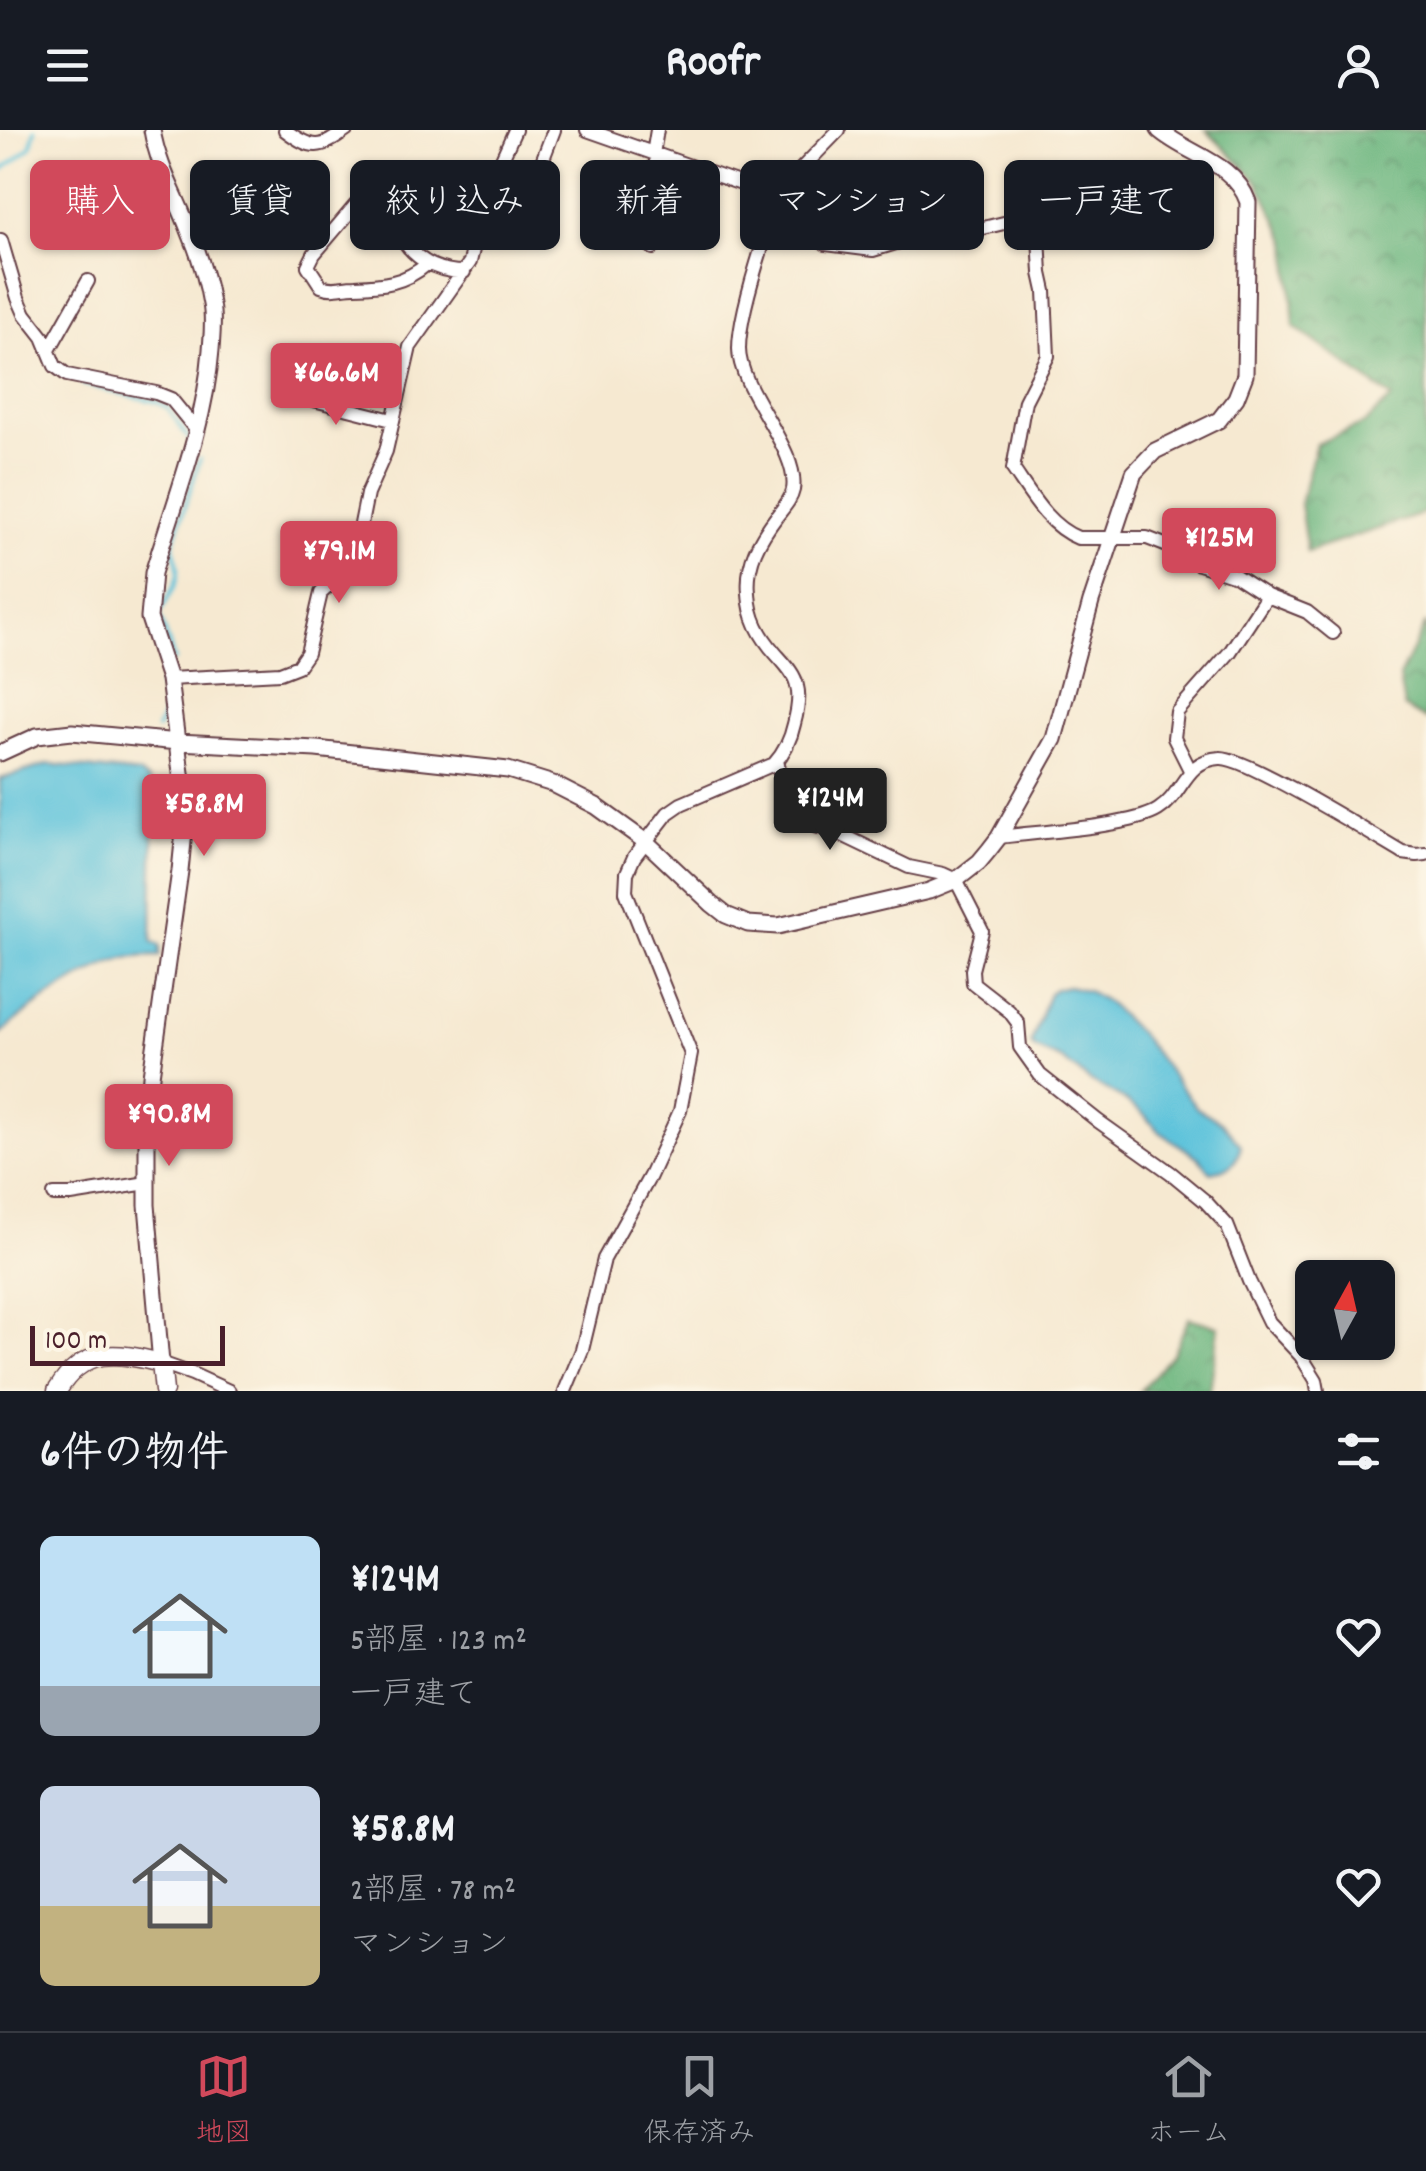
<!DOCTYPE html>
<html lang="ja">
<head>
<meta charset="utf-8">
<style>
	:root { --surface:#171b24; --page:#20242c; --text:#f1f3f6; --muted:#9ea1a6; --line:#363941; --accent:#d1495b }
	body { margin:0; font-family:Dekko,"Klee One",sans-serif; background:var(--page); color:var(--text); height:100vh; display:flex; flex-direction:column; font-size:38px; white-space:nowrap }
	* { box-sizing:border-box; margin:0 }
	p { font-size:32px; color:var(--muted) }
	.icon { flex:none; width:55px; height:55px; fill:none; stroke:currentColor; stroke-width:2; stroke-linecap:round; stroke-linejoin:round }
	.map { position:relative; height:1261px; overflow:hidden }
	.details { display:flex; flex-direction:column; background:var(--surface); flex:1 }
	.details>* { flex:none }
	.top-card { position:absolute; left:30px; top:30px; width:1368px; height:90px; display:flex; gap:20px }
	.needle { width:65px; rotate:8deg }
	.buttons { position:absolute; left:1295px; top:1130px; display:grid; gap:20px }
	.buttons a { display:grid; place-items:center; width:100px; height:100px; border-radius:15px; background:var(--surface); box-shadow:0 2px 8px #0004; font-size:50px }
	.scale { position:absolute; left:30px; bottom:25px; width:195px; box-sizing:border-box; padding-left:10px; border:5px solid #4a1f2b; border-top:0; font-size:28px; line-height:35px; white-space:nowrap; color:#4a1f2b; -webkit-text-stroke:8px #fcf5e5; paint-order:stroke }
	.price { position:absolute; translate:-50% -85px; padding:0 22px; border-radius:10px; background:var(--accent); color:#fff; font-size:32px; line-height:65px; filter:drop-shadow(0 2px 5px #0008) }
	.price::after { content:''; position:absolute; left:50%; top:60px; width:30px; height:22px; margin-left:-15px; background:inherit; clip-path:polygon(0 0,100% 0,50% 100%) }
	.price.current { background:#222; color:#fff }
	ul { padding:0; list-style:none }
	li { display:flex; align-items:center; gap:30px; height:250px; padding:0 40px }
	li span { display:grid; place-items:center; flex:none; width:280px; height:200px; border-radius:15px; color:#555 }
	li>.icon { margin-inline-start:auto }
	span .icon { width:120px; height:120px; fill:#fffc; stroke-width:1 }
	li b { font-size:42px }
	h2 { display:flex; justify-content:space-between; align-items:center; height:120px; padding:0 40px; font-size:42px }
	.chip { padding:0 35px; border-radius:15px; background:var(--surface); box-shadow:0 2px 8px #0004; font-size:35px; line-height:90px }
	.chip.current { background:var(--accent); color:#fff }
	header { display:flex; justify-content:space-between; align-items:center; height:130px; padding:0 40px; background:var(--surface); font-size:45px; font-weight:700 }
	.menu { display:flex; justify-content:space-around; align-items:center; height:140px; border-top:2px solid var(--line); background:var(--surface); font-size:28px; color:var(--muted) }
	.menu a { display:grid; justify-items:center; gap:5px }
	.menu .current { color:var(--accent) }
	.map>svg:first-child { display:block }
	.forest { fill:url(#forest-crowns); stroke:#5a6a54; stroke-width:2.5 }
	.water { fill:#5dc3db; stroke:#547183; stroke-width:2.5 }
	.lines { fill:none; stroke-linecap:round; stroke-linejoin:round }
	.stream { stroke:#5dc3db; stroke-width:4 }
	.minor-casing { stroke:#643d44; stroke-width:16 }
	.tertiary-casing { stroke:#643d44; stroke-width:19 }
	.secondary-casing { stroke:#643d44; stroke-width:21 }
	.minor { stroke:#fff; stroke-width:12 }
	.tertiary { stroke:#fff; stroke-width:15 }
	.secondary { stroke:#fff; stroke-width:18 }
</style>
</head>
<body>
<header><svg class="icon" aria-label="menu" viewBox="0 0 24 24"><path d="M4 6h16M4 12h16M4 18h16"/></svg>Roofr<svg class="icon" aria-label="person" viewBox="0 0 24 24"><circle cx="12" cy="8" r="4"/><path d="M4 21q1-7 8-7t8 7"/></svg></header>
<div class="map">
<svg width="1426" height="1261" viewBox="0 0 1426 1261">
	<defs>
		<pattern id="forest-crowns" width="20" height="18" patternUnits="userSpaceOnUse" patternTransform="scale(2.5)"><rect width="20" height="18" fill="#6ab57e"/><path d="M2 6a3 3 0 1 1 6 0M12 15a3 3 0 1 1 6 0" fill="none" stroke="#599367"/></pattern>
	</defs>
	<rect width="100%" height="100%" fill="#fcf5e5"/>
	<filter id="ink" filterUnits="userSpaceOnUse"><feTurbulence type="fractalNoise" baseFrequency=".01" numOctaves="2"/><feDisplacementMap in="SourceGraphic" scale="20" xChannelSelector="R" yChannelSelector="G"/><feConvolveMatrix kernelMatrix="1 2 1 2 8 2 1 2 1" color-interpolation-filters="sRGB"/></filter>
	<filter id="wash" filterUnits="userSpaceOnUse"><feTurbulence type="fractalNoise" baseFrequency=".0048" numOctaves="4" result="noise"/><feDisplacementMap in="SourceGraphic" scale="40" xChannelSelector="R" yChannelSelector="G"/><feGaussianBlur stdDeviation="2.25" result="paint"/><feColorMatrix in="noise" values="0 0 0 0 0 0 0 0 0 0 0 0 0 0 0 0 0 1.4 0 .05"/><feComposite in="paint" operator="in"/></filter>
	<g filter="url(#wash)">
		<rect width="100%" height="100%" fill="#f6e9d1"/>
		<path class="forest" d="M1206,0H1426V383L1307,422L1300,374L1316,314L1364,294L1392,268L1294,196L1288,112L1257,51Z
			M1426,493V590L1404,577L1399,547Z
			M1189,1188L1219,1197L1210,1261H1140L1173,1223Z"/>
		<path class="water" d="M49,634L140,644L149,651L154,672L152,811L160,815V826C147,826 133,826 120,830C85,841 26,879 0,905V649Z
			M1068,856L1088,861L1108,873L1141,905L1197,978L1221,992L1241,1015C1237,1035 1229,1039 1210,1042L1199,1028L1160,1002L1141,982L1123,969L1090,951L1061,929L1034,918L1031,913L1049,863L1055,859Z"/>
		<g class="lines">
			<path class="stream" d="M0,42L30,18L35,0
				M83,254L157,272L168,278L188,308
				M174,530L159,484C165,472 180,452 178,438C178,429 173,424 173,414L200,329
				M157,599C166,584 166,573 160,556"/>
		</g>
	</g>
	<g filter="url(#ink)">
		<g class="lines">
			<defs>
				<path id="minor" d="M285,0C313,21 320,19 347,0
					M653,24L657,0
					M771,70L839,0
					M772,77L826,114L873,120L909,109L963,103L1016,90L1039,106L1041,143L1045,161L1048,226L1025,271L1013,339C1031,365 1048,396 1078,408H1147L1170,417L1199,434L1236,446L1267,466L1307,482L1333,503
					M517,97L554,0
					M1,110L18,168L25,184L43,207L55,236L67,245L156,263L171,269L197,301
					M653,118L632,102L658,26
					M427,134C404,154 382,155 355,156C342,156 333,161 321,156L308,136L314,124L365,64L371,61C391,67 388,84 397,100C411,127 434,142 464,142
					M49,220L88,151
					M290,264L392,290
					M169,549L280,543L298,536L307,523L321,463L353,434L367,364L386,321L410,217L470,132L480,90L490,70L497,40L515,0
					M777,631L789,677L798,691L836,702L909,737L943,744L956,750L982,801L972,840L973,853L1009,881L1018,893L1020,917L1040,945L1098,991L1171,1043L1205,1071L1227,1095L1249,1151L1269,1192L1301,1226L1316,1250L1318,1261
					M1190,640L1174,608L1177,582L1230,522L1267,466
					M999,707C1035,702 1131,697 1158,680C1184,664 1184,630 1220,628C1245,626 1374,706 1403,723L1417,725L1426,724
					M54,1065H71L147,1053
					M161,1233L192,1244L229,1261
					M565,1261L582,1220L604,1129L650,1046L680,981L691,924L626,762L627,743L634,727L668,683L681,674L774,634C784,623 791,608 794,594C797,583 800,567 797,556C795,544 784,533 776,524C760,506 750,488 749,463C746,432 759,410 777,386C783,378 791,370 793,360C800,320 739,261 739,219C739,190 754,142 763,114C768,98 774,87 771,70L750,57L587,0"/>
				<path id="tertiary" d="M152,0C158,36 176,66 189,100C199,124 207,149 211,174C214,189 212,205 211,220C205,296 175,370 153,443L149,488L169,549L186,682L180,741L151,946L147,1004V1075L161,1233
					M0,623L37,606L72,602L178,612L316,619L508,640L553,654L596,676L646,712L712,774L726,785L748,794L778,796L929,761L956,750L979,732L989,720L999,707L1054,609L1091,472L1134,343L1155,321L1219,290L1236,268L1245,245L1248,72C1234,32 1188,25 1159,0"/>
				<path id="secondary" d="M57,1261C84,1216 116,1222 161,1233L164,1261"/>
			</defs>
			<use href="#minor" class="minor-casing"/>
			<use href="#tertiary" class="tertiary-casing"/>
			<use href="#secondary" class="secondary-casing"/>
			<use href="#minor" class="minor"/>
			<use href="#tertiary" class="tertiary"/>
			<use href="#secondary" class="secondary"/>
		</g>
	</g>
</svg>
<div class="buttons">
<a><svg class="needle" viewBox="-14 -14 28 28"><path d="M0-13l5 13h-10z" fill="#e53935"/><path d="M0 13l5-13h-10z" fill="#9ea1a6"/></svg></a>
</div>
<div class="scale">100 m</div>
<b class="price" style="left:336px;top:298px">¥66.6M</b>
<b class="price" style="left:1219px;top:463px">¥125M</b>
<b class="price" style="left:339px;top:476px">¥79.1M</b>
<b class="price current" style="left:830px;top:723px">¥124M</b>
<b class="price" style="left:204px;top:729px">¥58.8M</b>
<b class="price" style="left:169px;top:1039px">¥90.8M</b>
<div class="top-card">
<a class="chip current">購入</a>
<a class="chip">賃貸</a>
<a class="chip">絞り込み</a>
<a class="chip">新着</a>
<a class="chip">マンション</a>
<a class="chip">一戸建て</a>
</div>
</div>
<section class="details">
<h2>6件の物件<svg class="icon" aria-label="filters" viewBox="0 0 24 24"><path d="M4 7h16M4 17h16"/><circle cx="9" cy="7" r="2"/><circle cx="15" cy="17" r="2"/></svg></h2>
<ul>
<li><span style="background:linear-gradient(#bfe0f5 75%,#9aa5b1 0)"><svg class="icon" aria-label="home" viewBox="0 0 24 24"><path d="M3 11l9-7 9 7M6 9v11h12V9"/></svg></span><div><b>¥124M</b><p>5部屋 · 123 m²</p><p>一戸建て</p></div><svg class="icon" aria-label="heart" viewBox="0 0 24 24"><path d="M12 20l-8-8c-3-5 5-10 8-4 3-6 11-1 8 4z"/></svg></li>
<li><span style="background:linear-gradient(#c9d6e8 60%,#c2b280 0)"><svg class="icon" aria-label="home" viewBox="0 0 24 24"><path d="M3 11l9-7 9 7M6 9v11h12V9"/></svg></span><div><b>¥58.8M</b><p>2部屋 · 78 m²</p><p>マンション</p></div><svg class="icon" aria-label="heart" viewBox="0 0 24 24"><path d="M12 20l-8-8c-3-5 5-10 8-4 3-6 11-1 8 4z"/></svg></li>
</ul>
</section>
<nav class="menu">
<a class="current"><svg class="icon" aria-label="map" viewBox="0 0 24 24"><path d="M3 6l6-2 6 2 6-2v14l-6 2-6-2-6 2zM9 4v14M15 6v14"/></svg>地図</a>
<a><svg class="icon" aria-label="saved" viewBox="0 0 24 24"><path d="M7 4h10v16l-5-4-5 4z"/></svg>保存済み</a>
<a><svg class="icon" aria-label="home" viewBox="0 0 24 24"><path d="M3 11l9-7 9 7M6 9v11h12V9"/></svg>ホーム</a>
</nav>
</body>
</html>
